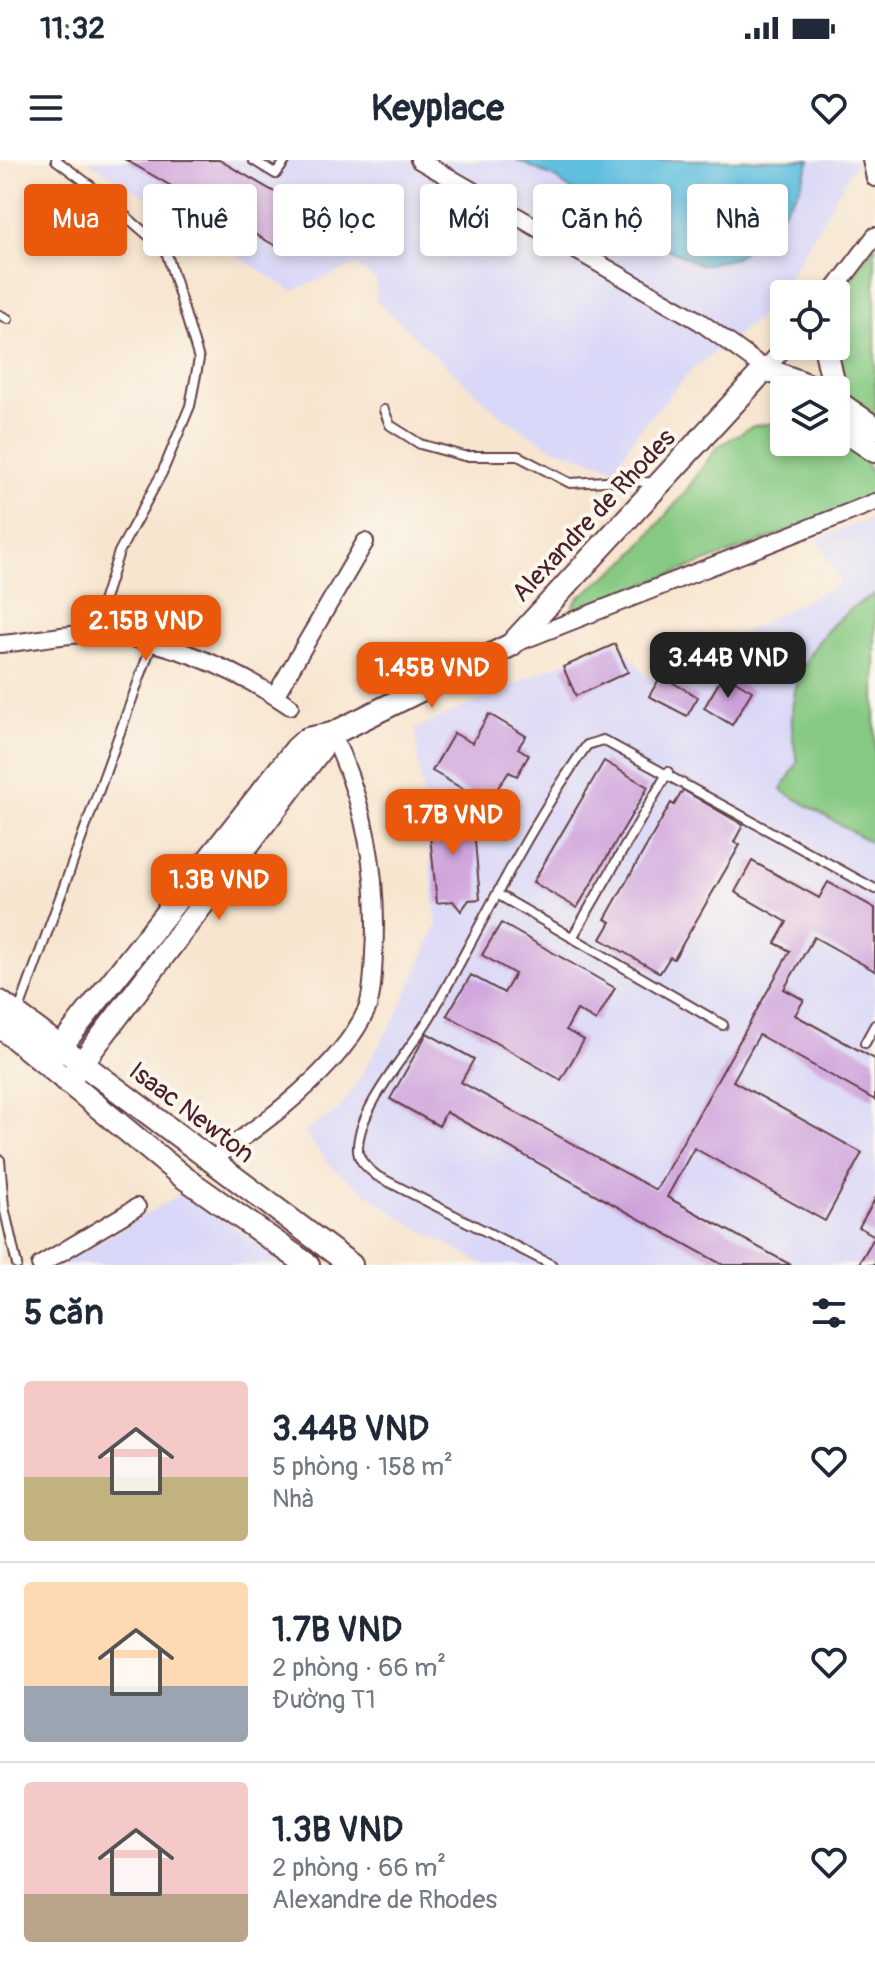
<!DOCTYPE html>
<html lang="vi">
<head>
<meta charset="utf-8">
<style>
	:root { --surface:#fff; --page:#f2f2f3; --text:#1f2937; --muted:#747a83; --line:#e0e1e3; --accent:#ea580c }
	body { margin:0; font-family:Pangolin,sans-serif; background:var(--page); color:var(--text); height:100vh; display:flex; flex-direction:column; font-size:30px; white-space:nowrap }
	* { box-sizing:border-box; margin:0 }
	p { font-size:26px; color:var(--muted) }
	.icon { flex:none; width:44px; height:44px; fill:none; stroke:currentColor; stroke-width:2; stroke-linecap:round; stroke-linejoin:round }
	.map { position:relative; height:1105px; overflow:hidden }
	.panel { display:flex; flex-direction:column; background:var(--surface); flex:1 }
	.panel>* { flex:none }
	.banner { position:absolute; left:24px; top:24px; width:828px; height:72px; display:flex; gap:16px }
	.fabs { position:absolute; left:770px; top:120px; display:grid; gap:16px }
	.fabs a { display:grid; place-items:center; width:80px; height:80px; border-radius:8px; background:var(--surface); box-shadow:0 4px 12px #0003; font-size:40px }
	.price { position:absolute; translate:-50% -68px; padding:0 18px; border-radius:16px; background:var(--accent); color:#fff; font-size:26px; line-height:52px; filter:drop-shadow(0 2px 4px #0008) }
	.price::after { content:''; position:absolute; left:50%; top:48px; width:24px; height:18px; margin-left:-12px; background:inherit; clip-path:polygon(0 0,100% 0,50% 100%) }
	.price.on { background:#222; color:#fff }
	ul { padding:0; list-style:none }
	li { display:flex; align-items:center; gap:24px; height:200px; padding:0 24px }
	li+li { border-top:2px solid var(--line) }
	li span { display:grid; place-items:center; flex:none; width:224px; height:160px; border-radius:8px; color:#555 }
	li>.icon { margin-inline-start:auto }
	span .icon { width:96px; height:96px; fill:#fffc; stroke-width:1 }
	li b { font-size:34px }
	h2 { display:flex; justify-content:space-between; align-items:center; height:96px; padding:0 24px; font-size:34px }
	.chip { padding:0 28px; border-radius:8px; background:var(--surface); box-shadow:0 4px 12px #0003; font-size:28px; line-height:72px }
	.chip.on { background:var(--accent); color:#fff }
	.status { display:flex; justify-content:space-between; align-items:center; height:56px; padding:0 40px; background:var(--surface); direction:ltr }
	.status svg { height:22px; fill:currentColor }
	header { display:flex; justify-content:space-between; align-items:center; height:104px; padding:0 24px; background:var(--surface); font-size:36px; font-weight:700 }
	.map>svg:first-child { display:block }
	.built { fill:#d9d7f8 }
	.green { fill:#86c982; stroke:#687456; stroke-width:2 }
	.water { fill:#61bfdf; stroke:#566f85; stroke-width:2 }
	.building { fill:#cda1dc }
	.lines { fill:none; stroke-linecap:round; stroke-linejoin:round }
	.service-casing { stroke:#643d44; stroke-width:12 }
	.minor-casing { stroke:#643d44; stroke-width:20 }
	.tertiary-casing { stroke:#643d44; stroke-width:26 }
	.path { stroke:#643d44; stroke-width:3; stroke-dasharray:2 6; stroke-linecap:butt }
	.service { stroke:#fff; stroke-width:8 }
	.minor { stroke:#fff; stroke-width:16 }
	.tertiary { stroke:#fff; stroke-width:22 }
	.labels { text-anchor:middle; stroke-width:8; stroke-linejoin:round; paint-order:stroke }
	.street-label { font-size:26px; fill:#4a1f2b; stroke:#fbf7ec }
</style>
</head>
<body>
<div class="status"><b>11:32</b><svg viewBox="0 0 49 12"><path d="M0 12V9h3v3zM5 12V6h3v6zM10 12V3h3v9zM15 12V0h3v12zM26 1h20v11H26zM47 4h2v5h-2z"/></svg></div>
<header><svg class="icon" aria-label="menu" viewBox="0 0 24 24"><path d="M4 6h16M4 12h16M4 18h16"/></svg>Keyplace<svg class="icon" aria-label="heart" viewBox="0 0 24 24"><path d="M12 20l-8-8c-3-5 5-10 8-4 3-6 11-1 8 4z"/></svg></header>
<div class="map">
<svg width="875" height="1105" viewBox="0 0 875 1105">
	<rect width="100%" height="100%" fill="#fbf7ec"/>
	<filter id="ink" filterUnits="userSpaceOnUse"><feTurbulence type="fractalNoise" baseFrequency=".0125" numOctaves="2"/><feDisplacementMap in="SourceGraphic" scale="16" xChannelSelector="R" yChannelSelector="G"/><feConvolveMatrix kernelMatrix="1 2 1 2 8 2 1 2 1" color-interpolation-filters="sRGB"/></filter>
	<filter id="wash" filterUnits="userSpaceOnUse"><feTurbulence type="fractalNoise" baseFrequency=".006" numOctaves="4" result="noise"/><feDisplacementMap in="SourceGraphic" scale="32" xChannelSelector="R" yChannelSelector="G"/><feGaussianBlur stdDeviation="1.8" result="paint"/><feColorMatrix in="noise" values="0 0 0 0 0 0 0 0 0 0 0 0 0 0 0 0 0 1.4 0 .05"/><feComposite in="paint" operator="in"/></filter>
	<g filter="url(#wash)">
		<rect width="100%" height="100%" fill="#f7e5cf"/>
		<path class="built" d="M87,0H857L793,111L762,155L692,210L638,271L615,308L552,288L500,255L376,141V120L357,105L292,131Z
			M875,357V1105H485L410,1064L334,1010L304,972L340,949L395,859L437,765L415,569L615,479L650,519L841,423L818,379Z
			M184,1032L290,1105H60Z"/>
		<path class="green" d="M875,85V259C863,249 846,238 840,224C838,217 838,206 837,199C832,147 845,125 875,85Z
			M784,262V282C829,282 875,279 875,339L570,452L578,438L629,399L683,335L717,287L753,266Z
			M875,434V685L781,630L798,602C777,529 812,468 875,434Z"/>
		<path class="water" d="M517,0H810L799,30L767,71L735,98L702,105L624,69L555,18Z"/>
		<g id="blocks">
			<path class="building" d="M126,0H219L304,49L281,89Z
				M615,484L628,512L576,536L563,507Z
				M724,514L752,531L732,565L704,548Z
				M661,516L698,537L687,556L649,536Z
				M489,554L526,576L518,588L529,595L517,616L509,612L487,643L432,611L454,573L472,583Z
				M604,601L648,627L577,748L533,722Z
				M683,630L743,665L734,682L740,685L674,799L670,797L660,813L601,779L611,762L605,759L671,643L674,645Z
				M446,645L460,659L473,658L480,739L469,740L461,751L453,741L437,743L427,647Z
				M752,701L819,738L828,722L875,748V811L814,777L784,829L804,840L795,855L875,899V940L759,875L733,921L862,993L825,1061L694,988L667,1037L791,1105H723L446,952L439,966L390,939L427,873L474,899L461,922L656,1030L790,791L775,783L787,762L735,732Z
				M501,763L615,828L596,861L577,850L566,870L584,880L561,920L447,855L471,815L504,833L515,814L482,795Z
				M875,1039V1105H858L875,1076L859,1067Z"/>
		</g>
	</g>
	<g filter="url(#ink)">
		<use href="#blocks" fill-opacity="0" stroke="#643d44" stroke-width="2"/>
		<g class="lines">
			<defs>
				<path id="service" d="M56,0L91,26L166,91L199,199L190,246L162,313L119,392L93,473
					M253,0L276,14L286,0
					M0,155L8,159
					M384,250L390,265L420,284L464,296H518L570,323L625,320L655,323
					M497,734L723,865
					M572,778L668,612
					M18,853L152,484
					M865,883L875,865
					M0,1000L4,1047L17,1105
					M552,1105L377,1016C368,1008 357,1001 358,987C359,946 411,890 431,855C482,765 527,669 587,585L603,580L875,729"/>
				<path id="minor" d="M419,0L699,161L765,209L786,186
					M871,0L875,18
					M831,134L875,76
					M516,483L875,342
					M0,484C31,482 63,473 93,474C162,477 234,508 290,546
					M275,536L365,382
					M209,1001C263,965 340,909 367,849C373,833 373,811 374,794C379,716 366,645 332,574
					M40,1105L137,1047"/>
				<path id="tertiary" d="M825,186L835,230
					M765,209L821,230
					M836,241L875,268
					M836,265L875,291
					M0,842L351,1105
					M0,866L182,1016L308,1105
					M47,904L296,589L307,579L332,574L511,485L765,209
					M68,921L332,574"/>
			</defs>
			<use href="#service" class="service-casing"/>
			<use href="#minor" class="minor-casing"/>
			<use href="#tertiary" class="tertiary-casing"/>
			<path class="path" d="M218,1105L219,1104"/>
			<use href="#service" class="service"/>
			<use href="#minor" class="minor"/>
			<use href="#tertiary" class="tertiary"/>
		</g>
	</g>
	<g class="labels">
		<g class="street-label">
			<text transform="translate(593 355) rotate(-47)" y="9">Alexandre de Rhodes</text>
			<text transform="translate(192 952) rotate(37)" y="9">Isaac Newton</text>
		</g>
	</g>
</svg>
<div class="fabs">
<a><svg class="icon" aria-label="locate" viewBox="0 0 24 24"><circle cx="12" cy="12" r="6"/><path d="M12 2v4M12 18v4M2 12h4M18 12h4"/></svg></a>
<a><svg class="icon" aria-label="layers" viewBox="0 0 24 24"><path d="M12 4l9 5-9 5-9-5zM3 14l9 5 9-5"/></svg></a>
</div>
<b class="price" style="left:146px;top:503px">2.15B VND</b>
<b class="price on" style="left:728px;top:540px">3.44B VND</b>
<b class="price" style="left:432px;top:550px">1.45B VND</b>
<b class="price" style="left:453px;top:697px">1.7B VND</b>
<b class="price" style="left:219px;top:762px">1.3B VND</b>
<div class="banner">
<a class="chip on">Mua</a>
<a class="chip">Thuê</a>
<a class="chip">Bộ lọc</a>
<a class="chip">Mới</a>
<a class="chip">Căn hộ</a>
<a class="chip">Nhà</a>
</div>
</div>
<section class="panel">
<h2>5 căn<svg class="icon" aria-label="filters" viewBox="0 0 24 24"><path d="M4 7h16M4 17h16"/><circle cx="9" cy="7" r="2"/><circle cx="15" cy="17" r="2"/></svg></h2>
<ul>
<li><span style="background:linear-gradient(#f6c9c9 60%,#c2b280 0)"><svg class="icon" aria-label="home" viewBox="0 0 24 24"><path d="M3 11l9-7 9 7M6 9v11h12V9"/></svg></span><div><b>3.44B VND</b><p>5 phòng · 158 m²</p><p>Nhà</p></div><svg class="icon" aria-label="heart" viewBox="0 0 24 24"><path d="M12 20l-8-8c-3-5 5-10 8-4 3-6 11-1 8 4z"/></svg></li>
<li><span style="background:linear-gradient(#ffd9b3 65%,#9aa5b1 0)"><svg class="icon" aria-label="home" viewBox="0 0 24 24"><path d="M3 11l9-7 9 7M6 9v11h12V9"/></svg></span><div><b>1.7B VND</b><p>2 phòng · 66 m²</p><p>Đường T1</p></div><svg class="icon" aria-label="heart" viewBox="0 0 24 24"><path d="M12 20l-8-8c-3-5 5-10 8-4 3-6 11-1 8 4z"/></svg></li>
<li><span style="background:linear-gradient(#f6c9c9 70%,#b9a48a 0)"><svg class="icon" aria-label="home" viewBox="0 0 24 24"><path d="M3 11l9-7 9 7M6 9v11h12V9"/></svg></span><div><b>1.3B VND</b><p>2 phòng · 66 m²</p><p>Alexandre de Rhodes</p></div><svg class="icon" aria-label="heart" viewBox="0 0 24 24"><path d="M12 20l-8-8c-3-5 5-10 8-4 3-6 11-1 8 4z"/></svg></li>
</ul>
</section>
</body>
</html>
